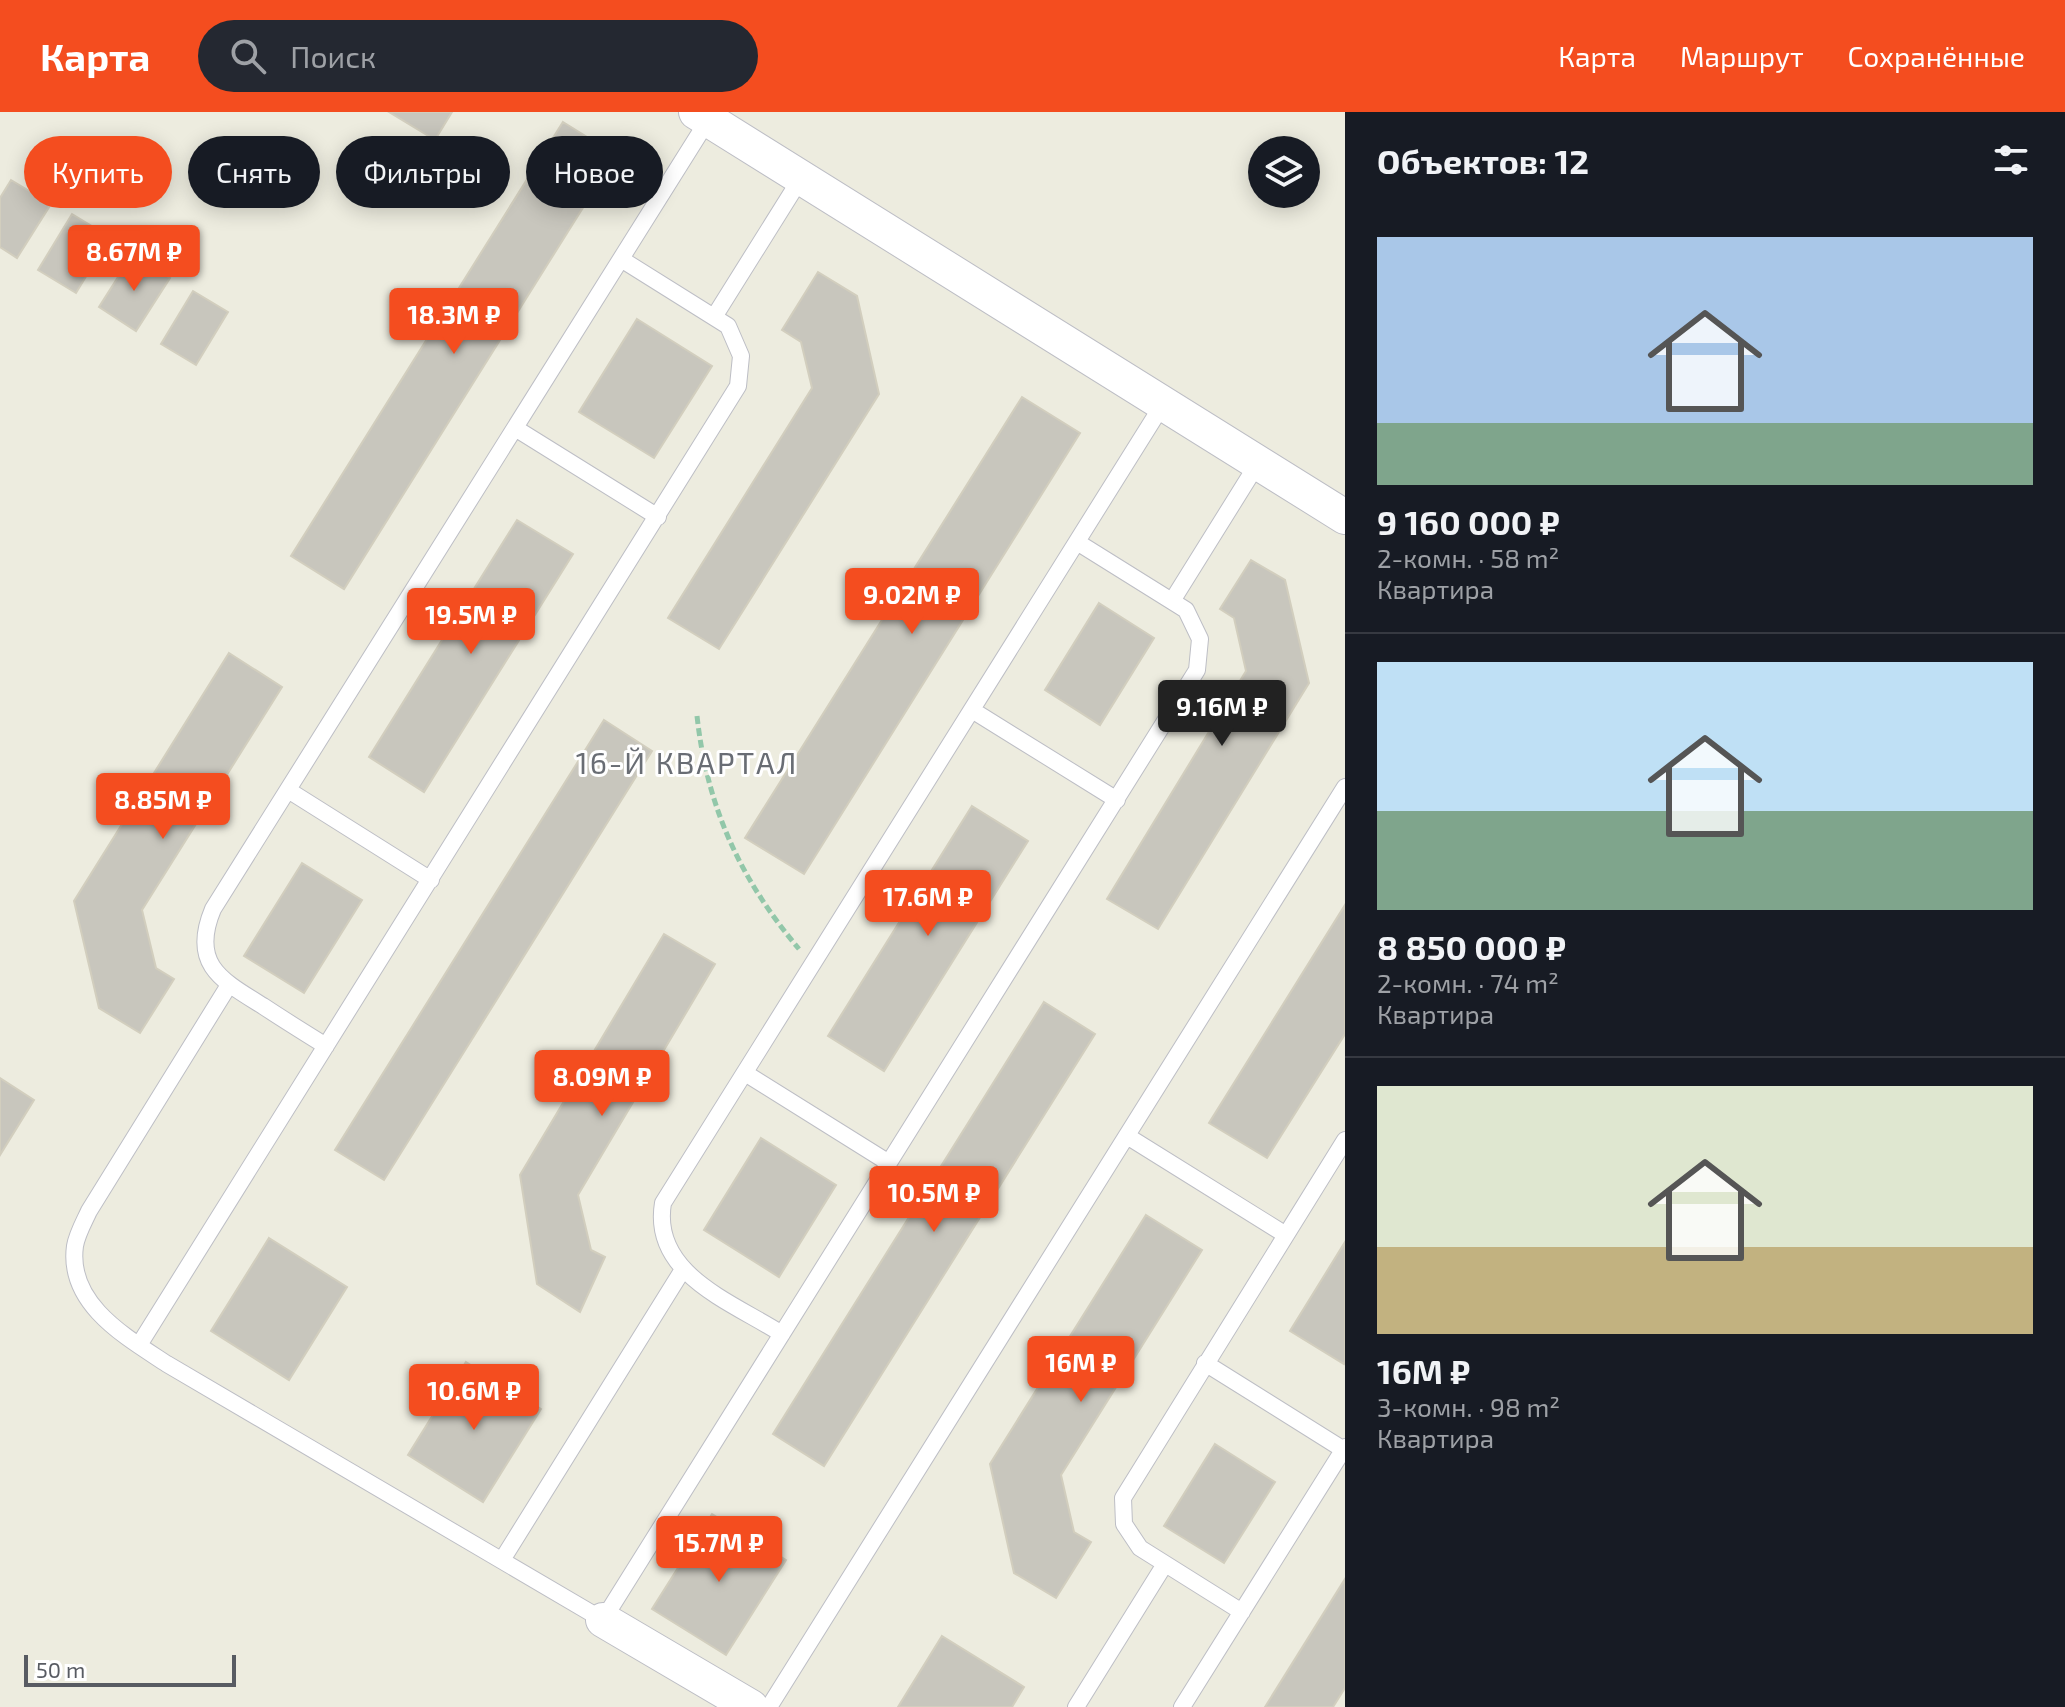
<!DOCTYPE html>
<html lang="ru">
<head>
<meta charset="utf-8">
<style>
	:root { --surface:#171b24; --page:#242831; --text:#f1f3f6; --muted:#9ea1a6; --line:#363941; --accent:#f44d1f }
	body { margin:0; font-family:"Exo 2",sans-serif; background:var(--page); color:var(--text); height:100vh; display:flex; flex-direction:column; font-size:30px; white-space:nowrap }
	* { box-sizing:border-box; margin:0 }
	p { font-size:26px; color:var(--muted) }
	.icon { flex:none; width:44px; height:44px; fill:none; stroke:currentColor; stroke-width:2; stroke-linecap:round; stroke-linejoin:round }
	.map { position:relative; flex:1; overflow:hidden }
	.drawer { display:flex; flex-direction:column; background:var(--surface); width:720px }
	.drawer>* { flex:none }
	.banner { position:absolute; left:24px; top:24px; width:760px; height:72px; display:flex; gap:16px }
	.tools { position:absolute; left:1248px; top:24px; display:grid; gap:16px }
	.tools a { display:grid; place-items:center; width:72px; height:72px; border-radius:50%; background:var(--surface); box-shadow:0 4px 20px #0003; font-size:40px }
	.scale { position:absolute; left:24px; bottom:20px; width:212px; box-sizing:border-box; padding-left:8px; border:4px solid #585b62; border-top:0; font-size:22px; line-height:28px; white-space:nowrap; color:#585b62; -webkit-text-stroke:6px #fff; paint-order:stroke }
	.price { position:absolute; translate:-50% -68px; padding:0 18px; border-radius:8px; background:var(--accent); color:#fff; font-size:26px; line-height:52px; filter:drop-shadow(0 2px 4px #0008) }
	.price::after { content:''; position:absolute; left:50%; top:48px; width:24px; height:18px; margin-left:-12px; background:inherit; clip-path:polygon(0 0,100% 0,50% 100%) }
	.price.on { background:#222; color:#fff }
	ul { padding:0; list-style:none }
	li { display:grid; align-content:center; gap:16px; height:424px; padding:0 32px }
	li+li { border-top:2px solid var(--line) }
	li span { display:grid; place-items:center; height:248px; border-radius:0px; color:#555 }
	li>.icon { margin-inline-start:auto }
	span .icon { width:144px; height:144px; fill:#fffc; stroke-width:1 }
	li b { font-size:34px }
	h2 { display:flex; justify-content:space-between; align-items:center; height:96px; padding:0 32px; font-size:34px }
	.tag { padding:0 28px; border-radius:36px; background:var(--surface); box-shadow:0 4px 20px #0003; font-size:28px; line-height:72px }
	.tag.on { background:var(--accent); color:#fff }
	header { display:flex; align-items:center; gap:48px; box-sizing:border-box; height:112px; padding:0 40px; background:var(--accent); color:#fff }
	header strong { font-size:38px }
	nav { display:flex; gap:44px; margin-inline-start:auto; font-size:28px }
	.search { width:560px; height:72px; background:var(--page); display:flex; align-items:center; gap:20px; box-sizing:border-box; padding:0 28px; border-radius:44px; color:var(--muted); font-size:30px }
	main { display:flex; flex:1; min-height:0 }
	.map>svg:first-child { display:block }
	.building { fill:#c8c6bd; stroke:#d2cebe; stroke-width:2 }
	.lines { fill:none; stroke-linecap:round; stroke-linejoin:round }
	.lane-casing { stroke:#bdbec5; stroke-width:18 }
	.street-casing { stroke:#bdbec5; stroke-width:36 }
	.path { stroke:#92c7a9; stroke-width:5; stroke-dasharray:8 4; stroke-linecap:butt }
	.lane { stroke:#fff; stroke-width:16 }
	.street { stroke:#fff; stroke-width:34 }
	.labels { text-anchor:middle; stroke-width:6; stroke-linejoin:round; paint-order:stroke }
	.quarter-label { font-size:30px; letter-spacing:2px; fill:#696d74; stroke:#fff }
</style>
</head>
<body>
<header>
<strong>Карта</strong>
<div class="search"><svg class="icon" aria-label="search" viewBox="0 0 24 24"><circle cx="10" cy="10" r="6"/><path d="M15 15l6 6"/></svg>Поиск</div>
<nav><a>Карта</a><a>Маршрут</a><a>Сохранённые</a></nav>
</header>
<main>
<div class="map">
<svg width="1345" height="1595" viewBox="0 0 1345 1595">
	<rect width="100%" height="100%" fill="#edecdf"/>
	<path class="building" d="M389,0H452L435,28Z
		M563,10L616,43L344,477L291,444Z
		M11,68L51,92L17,146L0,135V86Z
		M72,102L110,125L76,181L38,158Z
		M132,143L170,166L136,219L99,195Z
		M818,160L857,184L879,282L719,537L668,506L812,276L801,230L782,218Z
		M193,179L228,200L196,253L161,232Z
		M637,207L712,254L654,346L579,300Z
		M1022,285L1080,321L804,762L745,726Z
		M517,408L573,442L424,680L369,645Z
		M1251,448L1285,468L1309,571L1158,817L1107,787L1246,559L1234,506L1220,497Z
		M1099,491L1154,526L1100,613L1045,578Z
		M229,541L282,575L142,798L156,856L174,867L140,921L99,896L74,789Z
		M604,608L652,639L384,1068L335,1038Z
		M972,694L1028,729L884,959L828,924Z
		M302,751L362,788L304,881L244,844Z
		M1345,793V922L1267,1046L1209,1011Z
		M664,822L715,852L578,1083L591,1138L605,1145L580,1200L537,1172L520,1063Z
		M1044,890L1095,922L824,1354L773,1322Z
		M0,966L34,988L0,1043Z
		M761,1026L836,1073L779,1165L704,1118Z
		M1146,1103L1202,1138L1061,1363L1074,1420L1091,1430L1056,1486L1014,1461L990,1352Z
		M269,1126L347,1175L289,1268L211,1219Z
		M1345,1130V1250L1344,1252L1290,1219Z
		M466,1250L541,1297L483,1390L408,1343Z
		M1215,1332L1275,1370L1224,1451L1164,1414Z
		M712,1402L786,1448L726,1543L652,1497Z
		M1345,1467V1576L1333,1595H1265Z
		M942,1524L1024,1575L1012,1595H898Z"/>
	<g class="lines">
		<defs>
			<path id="lane" d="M714,205L801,66
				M515,316L658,405
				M1172,489L1258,351
				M972,598L1117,688
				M288,678L431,768
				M229,873L89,1099C84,1110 77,1122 75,1134C67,1192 126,1225 167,1252L603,1508L1197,558L1200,527L1186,498L1077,430
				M326,934C305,921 284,908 263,894C221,868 190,852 213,797L708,8
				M745,961L889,1051
				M1127,1024L1286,1123
				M782,1222C732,1190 651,1162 663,1091L1163,292
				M139,1233L738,274L741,244L728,214L621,147
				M1205,1251L1344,1338
				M502,1448L682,1159
				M1242,1500L1140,1436L1124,1412L1123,1386L1345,1028
				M769,1595L1345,675
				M1076,1595L1165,1452
				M1182,1595L1345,1335"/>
			<path id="street" d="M696,0L1345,405
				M603,1508L751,1595"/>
		</defs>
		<use href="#lane" class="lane-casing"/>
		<use href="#street" class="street-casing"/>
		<path class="path" d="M697,604C707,695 740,767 799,837"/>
		<use href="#lane" class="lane"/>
		<use href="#street" class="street"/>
	</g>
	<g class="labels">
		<g class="quarter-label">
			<text x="687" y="662">16-Й КВАРТАЛ</text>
		</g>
	</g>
</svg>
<div class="tools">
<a><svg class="icon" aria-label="layers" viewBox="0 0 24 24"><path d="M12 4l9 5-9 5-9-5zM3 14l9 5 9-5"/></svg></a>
</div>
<div class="scale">50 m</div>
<b class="price" style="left:134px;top:181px">8.67M ₽</b>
<b class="price" style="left:454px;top:244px">18.3M ₽</b>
<b class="price" style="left:912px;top:524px">9.02M ₽</b>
<b class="price" style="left:471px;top:544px">19.5M ₽</b>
<b class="price on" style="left:1222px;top:636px">9.16M ₽</b>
<b class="price" style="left:163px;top:729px">8.85M ₽</b>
<b class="price" style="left:928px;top:826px">17.6M ₽</b>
<b class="price" style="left:602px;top:1006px">8.09M ₽</b>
<b class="price" style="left:934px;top:1122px">10.5M ₽</b>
<b class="price" style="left:1081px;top:1292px">16M ₽</b>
<b class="price" style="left:474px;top:1320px">10.6M ₽</b>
<b class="price" style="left:719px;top:1472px">15.7M ₽</b>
<div class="banner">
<a class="tag on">Купить</a>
<a class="tag">Снять</a>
<a class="tag">Фильтры</a>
<a class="tag">Новое</a>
</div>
</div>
<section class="drawer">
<h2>Объектов: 12<svg class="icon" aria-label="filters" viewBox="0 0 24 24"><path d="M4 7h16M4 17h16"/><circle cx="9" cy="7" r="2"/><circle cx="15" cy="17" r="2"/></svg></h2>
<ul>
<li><span style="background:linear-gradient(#a9c7e8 75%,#7fa58c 0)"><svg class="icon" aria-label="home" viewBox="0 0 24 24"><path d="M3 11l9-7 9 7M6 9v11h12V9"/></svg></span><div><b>9 160 000 ₽</b><p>2-комн. · 58 m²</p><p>Квартира</p></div></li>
<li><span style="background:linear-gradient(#bfe0f5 60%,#7fa58c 0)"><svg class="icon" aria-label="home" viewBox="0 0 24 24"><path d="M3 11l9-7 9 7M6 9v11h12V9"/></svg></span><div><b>8 850 000 ₽</b><p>2-комн. · 74 m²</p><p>Квартира</p></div></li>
<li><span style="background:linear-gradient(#dfe7d0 65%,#c2b280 0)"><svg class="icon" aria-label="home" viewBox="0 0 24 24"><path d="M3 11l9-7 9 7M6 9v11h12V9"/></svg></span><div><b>16M ₽</b><p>3-комн. · 98 m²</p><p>Квартира</p></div></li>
</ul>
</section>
</main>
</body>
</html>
